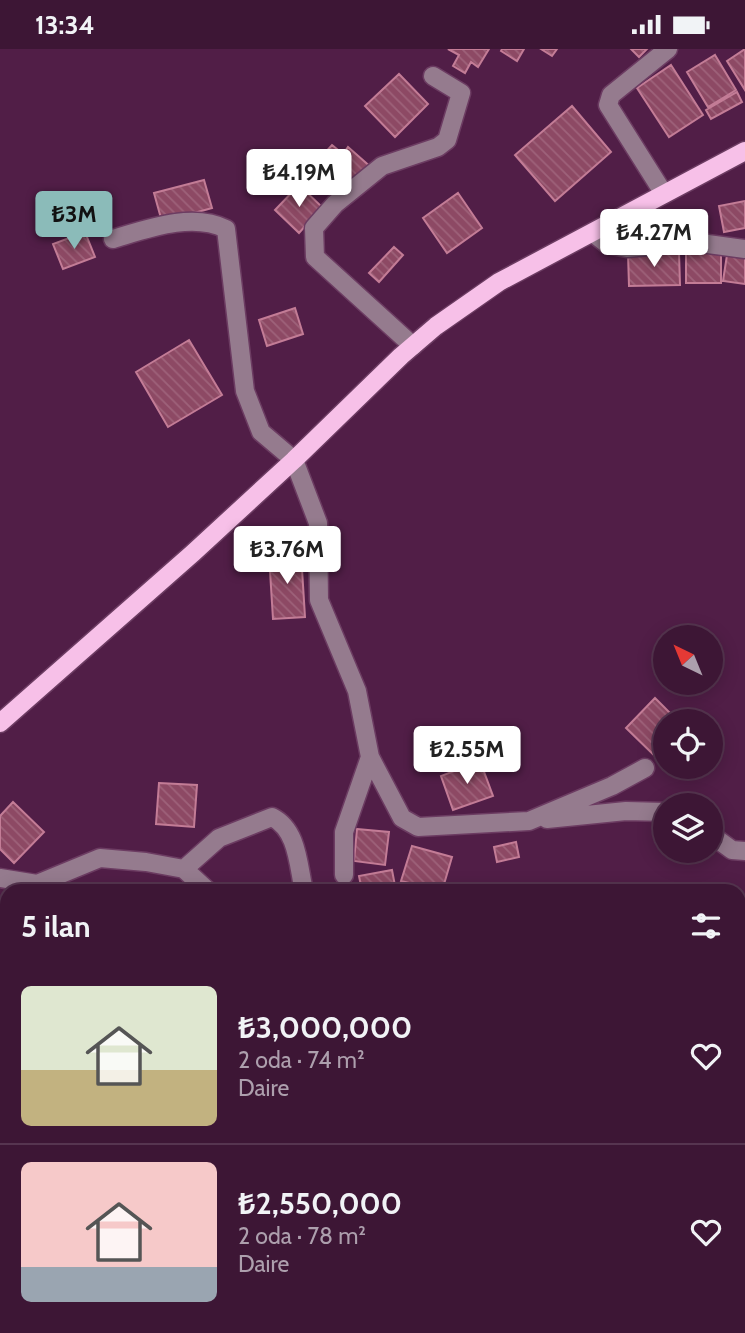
<!DOCTYPE html>
<html lang="tr">
<head>
<meta charset="utf-8">
<style>
	:root { --surface:#3d1635; --page:#441f3d; --text:#f1f3f6; --muted:#ad9fad; --line:#563550; --accent:#8bbbb9 }
	body { margin:0; font-family:Cabin,sans-serif; background:var(--page); color:var(--text); height:100vh; display:flex; flex-direction:column; font-size:26px; white-space:nowrap }
	* { box-sizing:border-box; margin:0 }
	p { font-size:23px; color:var(--muted) }
	.icon { flex:none; width:38px; height:38px; fill:none; stroke:currentColor; stroke-width:2; stroke-linecap:round; stroke-linejoin:round }
	.map { position:relative; flex:1; overflow:hidden }
	.side { position:absolute; left:0px; top:835px; width:746px; height:450px; display:flex; flex-direction:column; background:var(--surface); border-radius:21px 21px 0 0; box-shadow:0 4px 18px #0003,0 0 0 2px var(--line) }
	.side>* { flex:none }
	.needle { width:46px; rotate:317deg }
	.tools { position:absolute; left:653px; top:576px; display:grid; gap:14px }
	.tools a { display:grid; place-items:center; width:70px; height:70px; border-radius:50%; background:var(--surface); box-shadow:0 4px 18px #0003,0 0 0 2px var(--line); font-size:35px }
	.price { position:absolute; translate:-50% -60px; padding:0 16px; border-radius:7px; background:#fff; color:#222; font-size:23px; line-height:46px; filter:drop-shadow(0 2px 4px #0008) }
	.price::after { content:''; position:absolute; left:50%; top:42px; width:21px; height:16px; margin-left:-10px; background:inherit; clip-path:polygon(0 0,100% 0,50% 100%) }
	.price.current { background:var(--accent); color:#111 }
	ul { padding:0; list-style:none }
	li { display:flex; align-items:center; gap:21px; height:175px; padding:0 21px }
	li+li { border-top:2px solid var(--line) }
	li span { display:grid; place-items:center; flex:none; width:196px; height:140px; border-radius:10px; color:#555 }
	li>.icon { margin-inline-start:auto }
	span .icon { width:84px; height:84px; fill:#fffc; stroke-width:1 }
	li b { font-size:30px }
	h2 { display:flex; justify-content:space-between; align-items:center; height:84px; padding:0 21px; font-size:30px }
	.status { display:flex; justify-content:space-between; align-items:center; height:49px; padding:0 35px; background:var(--surface); direction:ltr }
	.status svg { height:19px; fill:currentColor }
	.map>svg:first-child { display:block }
	.lines { fill:none; stroke-linecap:round; stroke-linejoin:round }
	.stream { stroke:#7570a0; stroke-width:6 }
	.building { fill:url(#building-back-hatch); stroke:#c37c96; stroke-width:2 }
	.minor-casing { stroke:#6c3c62; stroke-width:21 }
	.major-casing { stroke:#6c3c62; stroke-width:21 }
	.minor { stroke:#957b8e; stroke-width:18 }
	.major { stroke:#f7c0e8; stroke-width:18 }
</style>
</head>
<body>
<div class="status"><b>13:34</b><svg viewBox="0 0 49 12"><path d="M0 12V9h3v3zM5 12V6h3v6zM10 12V3h3v9zM15 12V0h3v12zM26 1h20v11H26zM47 4h2v5h-2z"/></svg></div>
<div class="map">
<svg width="745" height="1284" viewBox="0 0 745 1284">
	<defs>
		<pattern id="building-back-hatch" width="6" height="6" patternUnits="userSpaceOnUse" patternTransform="scale(1.75)"><rect width="6" height="6" fill="#8d4964"/><path d="M-1 5l2 2M0 0l6 6M5-1l2 2" fill="none" stroke="#9e627a"/></pattern>
	</defs>
	<rect width="100%" height="100%" fill="#511e47"/>
	<g class="lines">
		<path class="stream" d="M738,1027L745,1026
			M318,1284L327,1278"/>
	</g>
	<path class="building" d="M448,0H489L478,18L471,13L465,24L453,17L459,6Z
		M502,0H524L517,12L501,2Z
		M541,0H557L552,7Z
		M631,0H647L639,8Z
		M745,0V41L727,12Z
		M715,6L736,41L708,58L687,23Z
		M671,16L703,66L669,88L637,39Z
		M399,25L428,55L395,88L365,57Z
		M737,43L742,53L711,70L706,61Z
		M572,57L611,103L555,152L515,106Z
		M332,96L343,105L348,98L372,119L342,153L308,122Z
		M204,131L212,159L162,173L154,144Z
		M299,136L322,158L299,184L275,161Z
		M458,144L482,179L447,204L423,169Z
		M745,152V179L724,183L719,157Z
		M85,183L95,208L63,220L53,195Z
		M394,198L403,206L379,233L369,224Z
		M679,203L680,236L629,237L628,205Z
		M686,203H721V234H686Z
		M727,206L745,208V235L723,232Z
		M295,259L303,285L267,297L259,271Z
		M189,291L222,346L168,378L136,323Z
		M301,504L305,568L273,570L269,506Z
		M655,649L678,672H665V703L658,710L626,679Z
		M480,712L493,747L453,761L441,727Z
		M159,734L197,736L194,778L156,775Z
		M13,753L44,783L14,814L0,800V767Z
		M357,780L389,783L385,816L354,812Z
		M516,793L519,808L497,813L494,798Z
		M412,797L452,808L442,842L401,832Z
		M392,821L396,842H362L359,827Z"/>
	<g class="lines">
		<defs>
			<path id="minor" d="M664,145L608,56L611,46L668,0
				M593,184L607,195L627,199L693,193L745,200
				M113,190C147,180 192,163 226,180L245,342L261,383L294,411L318,474L319,551L357,642L370,708L344,783V826
				M413,297L315,208L314,179L335,155L382,117L438,98L447,91L461,44L433,27
				M370,708L402,769L418,778L529,772L612,737L645,719
				M547,770L626,762L665,763
				M710,785L732,801L745,802
				M184,820L219,789L272,768C298,781 298,816 304,842
				M0,829L37,835L100,809L146,813L184,820L208,842
				M738,1062L745,1059
				M369,1278L372,1284
				M623,1278L626,1284"/>
			<path id="major" d="M0,674L193,504L294,411L401,307L436,277L499,233L745,102"/>
		</defs>
		<use href="#minor" class="minor-casing"/>
		<use href="#major" class="major-casing"/>
		<use href="#minor" class="minor"/>
		<use href="#major" class="major"/>
	</g>
</svg>
<div class="tools">
<a><svg class="needle" viewBox="-14 -14 28 28"><path d="M0-13l5 13h-10z" fill="#e53935"/><path d="M0 13l5-13h-10z" fill="#ad9fad"/></svg></a>
<a><svg class="icon" aria-label="locate" viewBox="0 0 24 24"><circle cx="12" cy="12" r="6"/><path d="M12 2v4M12 18v4M2 12h4M18 12h4"/></svg></a>
<a><svg class="icon" aria-label="layers" viewBox="0 0 24 24"><path d="M12 4l9 5-9 5-9-5zM3 14l9 5 9-5"/></svg></a>
</div>
<b class="price" style="left:299px;top:160px">₺4.19M</b>
<b class="price current" style="left:74px;top:202px">₺3M</b>
<b class="price" style="left:654px;top:220px">₺4.27M</b>
<b class="price" style="left:287px;top:537px">₺3.76M</b>
<b class="price" style="left:467px;top:737px">₺2.55M</b>
<section class="side">
<h2>5 ilan<svg class="icon" aria-label="filters" viewBox="0 0 24 24"><path d="M4 7h16M4 17h16"/><circle cx="9" cy="7" r="2"/><circle cx="15" cy="17" r="2"/></svg></h2>
<ul>
<li><span style="background:linear-gradient(#dfe7d0 60%,#c2b280 0)"><svg class="icon" aria-label="home" viewBox="0 0 24 24"><path d="M3 11l9-7 9 7M6 9v11h12V9"/></svg></span><div><b>₺3,000,000</b><p>2 oda · 74 m²</p><p>Daire</p></div><svg class="icon" aria-label="heart" viewBox="0 0 24 24"><path d="M12 20l-8-8c-3-5 5-10 8-4 3-6 11-1 8 4z"/></svg></li>
<li><span style="background:linear-gradient(#f6c9c9 75%,#9aa5b1 0)"><svg class="icon" aria-label="home" viewBox="0 0 24 24"><path d="M3 11l9-7 9 7M6 9v11h12V9"/></svg></span><div><b>₺2,550,000</b><p>2 oda · 78 m²</p><p>Daire</p></div><svg class="icon" aria-label="heart" viewBox="0 0 24 24"><path d="M12 20l-8-8c-3-5 5-10 8-4 3-6 11-1 8 4z"/></svg></li>
</ul>
</section>
</div>
</body>
</html>
